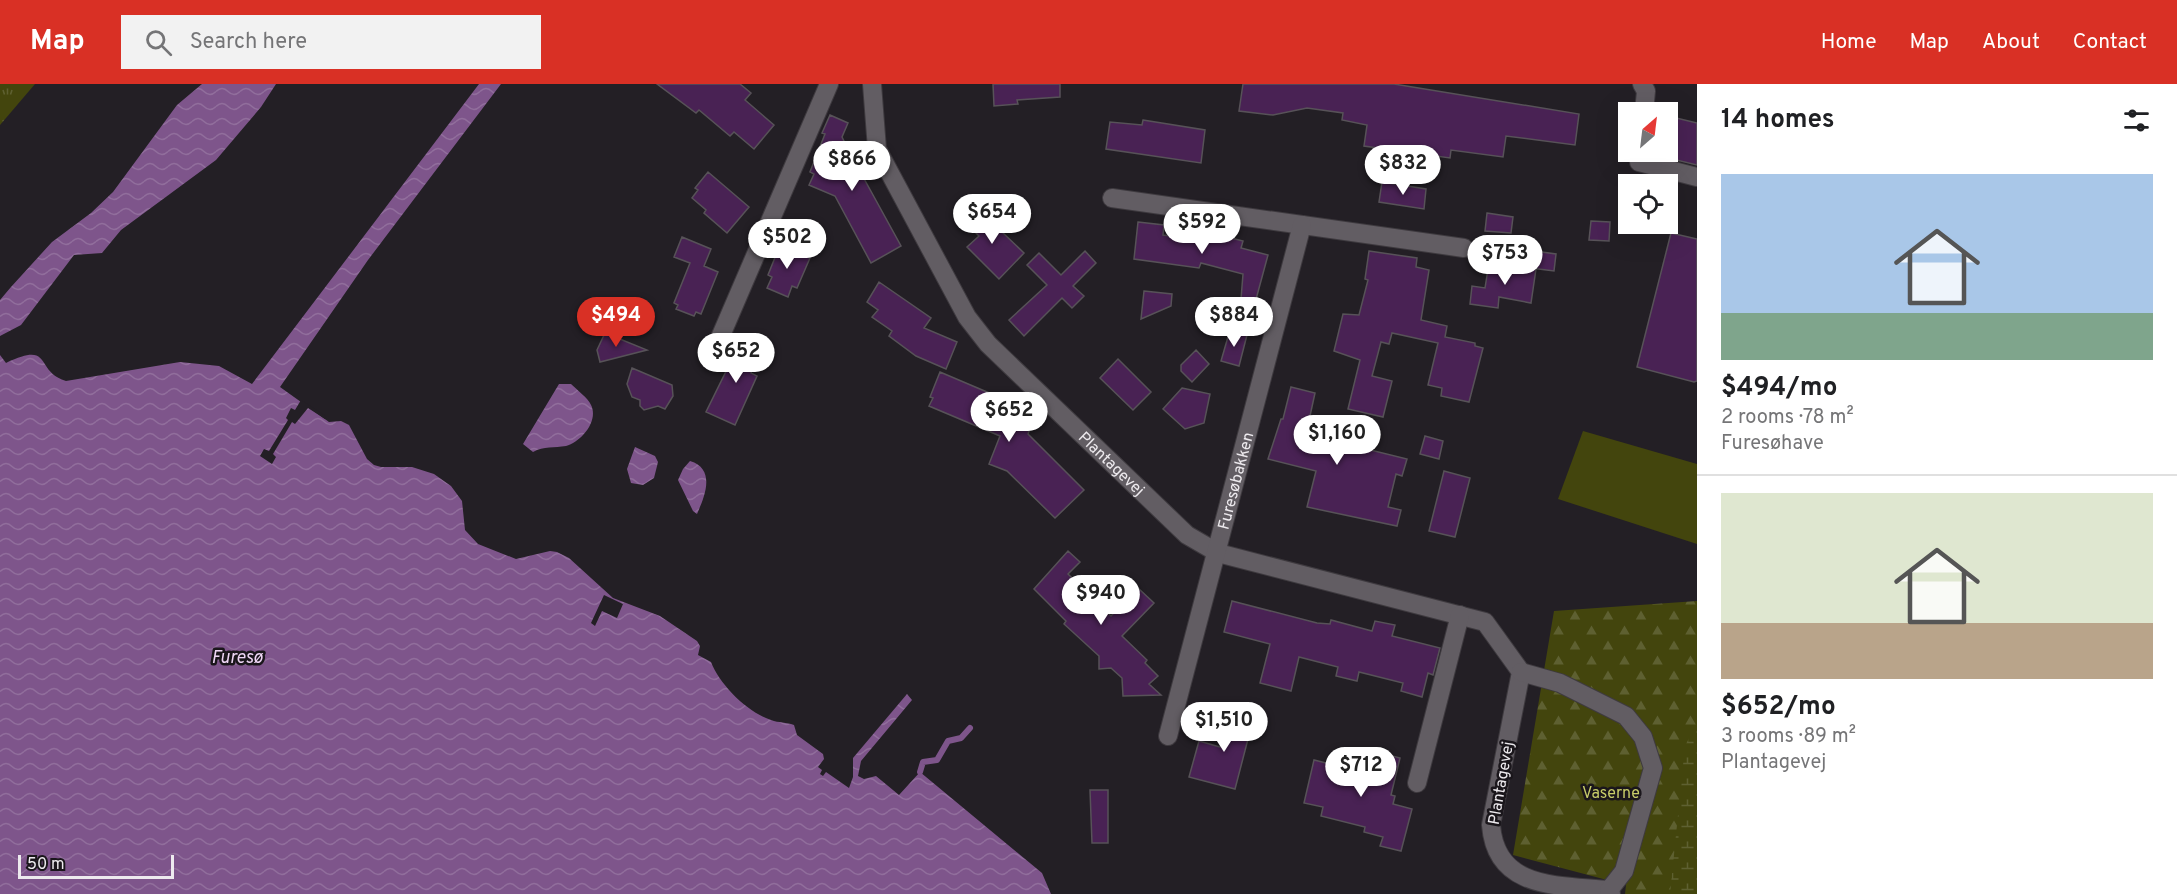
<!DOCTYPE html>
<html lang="en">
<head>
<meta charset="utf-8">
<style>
	:root { --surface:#fff; --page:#f2f2f2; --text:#202124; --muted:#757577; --line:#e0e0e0; --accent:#d93025 }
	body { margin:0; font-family:Overpass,sans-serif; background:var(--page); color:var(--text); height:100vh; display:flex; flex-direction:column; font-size:22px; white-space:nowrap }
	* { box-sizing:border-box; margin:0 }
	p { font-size:20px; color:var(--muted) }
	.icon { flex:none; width:33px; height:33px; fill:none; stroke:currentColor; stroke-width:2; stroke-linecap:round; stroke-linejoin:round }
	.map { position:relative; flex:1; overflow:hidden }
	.details { display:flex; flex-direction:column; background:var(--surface); width:480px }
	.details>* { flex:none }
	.needle { width:39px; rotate:28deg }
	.buttons { position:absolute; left:1618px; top:18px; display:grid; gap:12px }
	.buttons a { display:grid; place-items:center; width:60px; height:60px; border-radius:0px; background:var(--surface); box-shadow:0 6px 24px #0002; font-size:30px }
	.scale { position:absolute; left:18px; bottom:15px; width:156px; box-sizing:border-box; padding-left:6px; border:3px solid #edeaee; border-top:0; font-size:16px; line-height:21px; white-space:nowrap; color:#edeaee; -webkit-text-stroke:4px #1a161b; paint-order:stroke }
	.price { position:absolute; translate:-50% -51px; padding:0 14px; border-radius:21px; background:#fff; color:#222; font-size:20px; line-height:39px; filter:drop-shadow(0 2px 3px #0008) }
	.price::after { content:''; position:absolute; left:50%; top:36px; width:18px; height:14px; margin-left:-9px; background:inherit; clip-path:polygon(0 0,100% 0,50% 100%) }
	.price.selected { background:var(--accent); color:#fff }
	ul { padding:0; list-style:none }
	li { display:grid; align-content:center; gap:12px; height:318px; padding:0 24px }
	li+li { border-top:2px solid var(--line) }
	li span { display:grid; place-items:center; height:186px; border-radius:0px; color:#555 }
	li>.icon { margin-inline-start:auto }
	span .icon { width:108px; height:108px; fill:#fffc; stroke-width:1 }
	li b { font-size:26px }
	h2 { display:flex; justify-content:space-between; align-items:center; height:72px; padding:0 24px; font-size:26px }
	header { display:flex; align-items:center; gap:36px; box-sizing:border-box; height:84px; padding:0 30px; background:var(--accent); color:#fff }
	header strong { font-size:28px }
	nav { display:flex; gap:33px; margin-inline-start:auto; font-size:21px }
	.search { width:420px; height:54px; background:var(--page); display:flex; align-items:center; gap:15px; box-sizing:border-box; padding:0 21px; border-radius:0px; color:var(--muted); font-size:22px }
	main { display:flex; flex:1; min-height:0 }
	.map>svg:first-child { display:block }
	.grass { fill:url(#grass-tufts) }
	.forest { fill:url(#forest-firs) }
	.wetland { fill:url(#wetland-marsh) }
	.pitch { fill:#43450d }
	.water { fill:url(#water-waves) }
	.pier { fill:#231f25 }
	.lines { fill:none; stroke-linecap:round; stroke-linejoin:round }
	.stream { stroke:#7e558b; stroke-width:6 }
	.building { fill:#492254; stroke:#575258; stroke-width:1.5 }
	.minor-casing { stroke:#3e3a3f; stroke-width:20 }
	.minor { stroke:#625d63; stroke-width:18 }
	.labels { text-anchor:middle; stroke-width:5; stroke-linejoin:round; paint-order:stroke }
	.street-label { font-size:16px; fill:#edeaee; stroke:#1a161b }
	.park-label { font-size:16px; fill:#c8cd68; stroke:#1a161b }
	.water-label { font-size:18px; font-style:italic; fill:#eed5f5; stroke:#1a161b }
</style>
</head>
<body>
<header>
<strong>Map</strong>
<div class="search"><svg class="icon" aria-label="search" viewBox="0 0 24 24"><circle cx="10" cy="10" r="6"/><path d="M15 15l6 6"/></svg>Search here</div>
<nav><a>Home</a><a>Map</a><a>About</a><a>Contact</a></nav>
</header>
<main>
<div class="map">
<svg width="1697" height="810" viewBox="0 0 1697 810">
	<defs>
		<pattern id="grass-tufts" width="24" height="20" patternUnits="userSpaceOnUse" patternTransform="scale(1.5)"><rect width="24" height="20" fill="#43450d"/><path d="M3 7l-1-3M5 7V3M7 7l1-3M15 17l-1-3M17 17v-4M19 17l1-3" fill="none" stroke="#5e6031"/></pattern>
		<pattern id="forest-firs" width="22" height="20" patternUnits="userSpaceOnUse" patternTransform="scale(1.5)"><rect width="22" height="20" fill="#43450d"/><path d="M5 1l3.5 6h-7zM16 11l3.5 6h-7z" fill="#5e6031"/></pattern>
		<pattern id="wetland-marsh" width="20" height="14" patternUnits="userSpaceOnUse" patternTransform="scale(1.5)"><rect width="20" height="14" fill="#43450d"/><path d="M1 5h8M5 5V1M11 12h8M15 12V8" fill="none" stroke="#5e6031"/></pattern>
		<pattern id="water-waves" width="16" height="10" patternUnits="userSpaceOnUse" patternTransform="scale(1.5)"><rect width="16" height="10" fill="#7e558b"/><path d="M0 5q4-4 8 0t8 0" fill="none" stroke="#916e9c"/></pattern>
	</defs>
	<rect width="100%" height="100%" fill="#231f25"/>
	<path class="grass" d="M0,0H35L0,41Z"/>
	<path class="forest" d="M1697,517V810H1625L1626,801L1513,771L1554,527Z"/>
	<path class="wetland" d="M1697,639V810H1670L1685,662Z"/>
	<path class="pitch" d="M1583,347L1697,380V460L1558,415Z"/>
	<path class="water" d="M202,0H276L261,23L216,76L121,146L102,169L74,171L21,241L0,252V216L11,203L52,158L91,129L113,108L177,21Z
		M479,0H501L368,176L280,303L329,338L341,337L349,341L367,375L374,381L381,383H412L434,390L451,402L462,417L465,446L478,460L516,475L550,467L557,468L569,474L613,514L660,532L697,557L700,562L698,571L711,578C720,601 747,628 771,636C779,639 786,638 794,641L797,651L823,670L824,675L818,683L822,686L820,690L823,692L826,688L849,704L853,693V674L907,610L912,616L861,677L858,692L864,695L876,692L899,711L920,688L1042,789L1051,810H0V271L6,279C54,256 34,288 66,297L180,278L219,282L252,300Z
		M559,300H571C577,306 588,314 591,321C599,337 581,358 566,362C554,364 544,362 533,368L523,360Z
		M635,363L655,372L658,378L654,394L643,401L631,399L627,385Z
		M690,377C716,385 705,412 697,430L693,427L678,396L683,385Z"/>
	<path class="pier" d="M301,316L326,332L325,335L308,324L295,340L292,338L273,370L276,373L272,380L260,372L264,365L269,367L288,336L286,334L291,324L295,326Z
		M604,511L623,520L617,534L602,527L595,542L591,539Z"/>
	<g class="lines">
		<path class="stream" d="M920,688L923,678L937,676L948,657L961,654L970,644"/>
	</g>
	<path class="building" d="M657,0H740L751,9L745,16L774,41L754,65L734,48L730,52L699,26L696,29Z
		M993,0H1060V13L1017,16L1018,20L994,22Z
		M1243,0H1394L1579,30L1575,61L1506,52L1503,73L1451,66L1450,74L1364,62L1367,41L1342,36L1343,29L1307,24L1273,31L1239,27Z
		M830,31L848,39L842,53L847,63L845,68L851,71L901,162L871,179L835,112L809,101L814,90L810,88L825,50L822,49Z
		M1668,32L1697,39V81L1656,71L1657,68H1668Z
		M1143,36L1205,46L1201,79L1106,65L1110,38L1142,41Z
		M708,88L749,123L727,149L704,129L706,126L692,114L698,106L695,104Z
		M1382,98L1426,105L1424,125L1379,118Z
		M978,125L1024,169L999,195L967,163L979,152L965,138Z
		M1487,129L1513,133L1511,149L1485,147Z
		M1591,137L1610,138L1609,157L1589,156Z
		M1138,138L1164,141L1163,151L1218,158L1219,151L1243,157L1241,164L1268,171L1255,219L1241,215L1243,190L1201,179L1199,184L1134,175Z
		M1671,149L1697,155V297L1694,298L1637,283Z
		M682,153L711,165L704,182L718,188L701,230L696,228L694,232L676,225L678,221L674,219L690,179L674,173Z
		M780,161L804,168L803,171L810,174L797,204L792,202L788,213L767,204L772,193L768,191Z
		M1085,167L1096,179L1073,202L1084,212L1072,224L1062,214L1024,252L1009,236L1047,201L1027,181L1039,169L1061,191Z
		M1369,167L1417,174L1416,183L1429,186L1421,236L1447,242L1445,253L1475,259V262L1483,264L1469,318L1441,312L1442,304L1428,301L1438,259L1392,249L1389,260L1381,258L1372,292L1392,297L1383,333L1348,325L1360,276L1334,267L1343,230L1359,231L1368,196L1365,195Z
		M1534,167L1556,170L1554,187L1531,184Z
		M1489,179L1536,185L1531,219L1499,213L1498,224L1470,220L1472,202L1485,204Z
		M879,198L931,234L924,244L957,258L946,285L916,272L889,252L892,247L872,233L878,226L867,218Z
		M1144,207L1172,210L1171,222L1141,235Z
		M1230,246L1247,251L1239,282L1221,277Z
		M605,249L647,266L600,278L597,266Z
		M742,255L762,264L751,289L757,292L735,341L706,328Z
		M1196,266L1209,280L1192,298L1181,287V281Z
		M1118,275L1151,308L1133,326L1100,294Z
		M632,284L672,301L673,312L665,325L658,322L644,326L640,322V316L632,313L627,300Z
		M940,288L994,311L991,318L1033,336L1028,350L1084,406L1055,434L1007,387L989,380L1000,352L929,322L933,314L930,313Z
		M1291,303L1315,309L1308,341L1344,351L1342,359L1407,375L1402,392L1396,390L1388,423L1401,426L1397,442L1307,423L1316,387L1268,375L1281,335H1283Z
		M1182,304L1210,310L1204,339L1185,345L1163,325Z
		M1425,352L1443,357L1439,375L1420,370Z
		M1444,387L1470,394L1455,453L1429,447Z
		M1068,467L1080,478L1068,490L1111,532L1138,504L1154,519L1122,552L1147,576L1145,579L1158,592L1149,600L1161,611L1123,612L1122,594L1111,584L1099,585V572L1064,540L1066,537L1034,505Z
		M1232,517L1317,539L1330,540L1331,536L1372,547L1375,537L1395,541L1392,552L1440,564L1433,591L1428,589L1422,613L1401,607L1403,599L1359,588L1357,597L1336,592L1338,583L1299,573L1291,607L1260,599L1270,560L1224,548Z
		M1230,625L1254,632L1235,705L1189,693L1199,657L1220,663Z
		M1381,669L1400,674L1391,711L1395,712L1393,720L1412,725L1401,767L1380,762L1383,753L1364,748L1365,743L1321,732L1323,723L1304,719L1314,676L1358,687L1360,680L1371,683L1374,675L1379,676Z
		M1090,706H1108V759H1092Z"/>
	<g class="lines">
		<defs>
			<g id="minor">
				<path id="s1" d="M872,0L877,65L967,233L988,260L1187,451L1218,469L1485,538L1521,588L1491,741C1496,806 1558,801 1609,806L1611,810"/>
				<path d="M1642,0L1646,7L1644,28"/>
				<path d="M1640,68L1639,78L1697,93"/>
				<path d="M1112,114L1464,164"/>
				<path d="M713,270L829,0"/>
				<path d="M1521,588L1560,599L1626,632L1643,653L1653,684L1624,787L1609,806"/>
				<path id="s2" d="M1168,652L1302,141"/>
				<path d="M1417,699L1460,531"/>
			</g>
		</defs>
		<use href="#minor" class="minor-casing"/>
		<use href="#minor" class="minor"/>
	</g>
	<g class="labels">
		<g class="street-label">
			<text dy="6" stroke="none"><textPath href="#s1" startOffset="462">Plantagevej</textPath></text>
			<text dy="6" stroke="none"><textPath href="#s2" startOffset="264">Furesøbakken</textPath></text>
			<text transform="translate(1500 699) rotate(-80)" y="6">Plantagevej</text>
		</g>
		<g class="park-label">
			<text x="1611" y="714">Vaserne</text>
		</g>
		<g class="water-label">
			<text x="237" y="579">Furesø</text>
		</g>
	</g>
</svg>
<div class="buttons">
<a><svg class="needle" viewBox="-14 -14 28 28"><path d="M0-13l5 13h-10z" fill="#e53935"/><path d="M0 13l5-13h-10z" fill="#757577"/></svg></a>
<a><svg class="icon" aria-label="locate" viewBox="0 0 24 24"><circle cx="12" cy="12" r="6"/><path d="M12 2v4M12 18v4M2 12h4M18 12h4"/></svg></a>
</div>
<div class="scale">50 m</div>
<b class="price" style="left:852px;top:108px">$866</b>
<b class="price" style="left:1403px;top:112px">$832</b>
<b class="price" style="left:992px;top:161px">$654</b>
<b class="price" style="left:1202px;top:171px">$592</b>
<b class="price" style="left:787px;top:186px">$502</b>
<b class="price" style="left:1505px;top:202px">$753</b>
<b class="price selected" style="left:616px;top:264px">$494</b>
<b class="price" style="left:1234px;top:264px">$884</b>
<b class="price" style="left:736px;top:300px">$652</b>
<b class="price" style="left:1009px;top:359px">$652</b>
<b class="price" style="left:1337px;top:382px">$1,160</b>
<b class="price" style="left:1101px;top:542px">$940</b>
<b class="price" style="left:1224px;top:669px">$1,510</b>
<b class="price" style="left:1361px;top:714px">$712</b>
</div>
<section class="details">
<h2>14 homes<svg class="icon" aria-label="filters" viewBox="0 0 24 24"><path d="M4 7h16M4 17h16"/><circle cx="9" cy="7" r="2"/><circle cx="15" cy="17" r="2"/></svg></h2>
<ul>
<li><span style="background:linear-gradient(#a9c7e8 75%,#7fa58c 0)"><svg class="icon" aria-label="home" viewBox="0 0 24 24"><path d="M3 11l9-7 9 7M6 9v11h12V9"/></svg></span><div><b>$494/mo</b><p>2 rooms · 78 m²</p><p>Furesøhave</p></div></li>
<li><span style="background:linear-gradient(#dfe7d0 70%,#b9a48a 0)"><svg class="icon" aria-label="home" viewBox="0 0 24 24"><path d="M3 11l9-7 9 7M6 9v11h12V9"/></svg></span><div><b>$652/mo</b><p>3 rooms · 89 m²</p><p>Plantagevej</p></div></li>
</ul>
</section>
</main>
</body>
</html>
